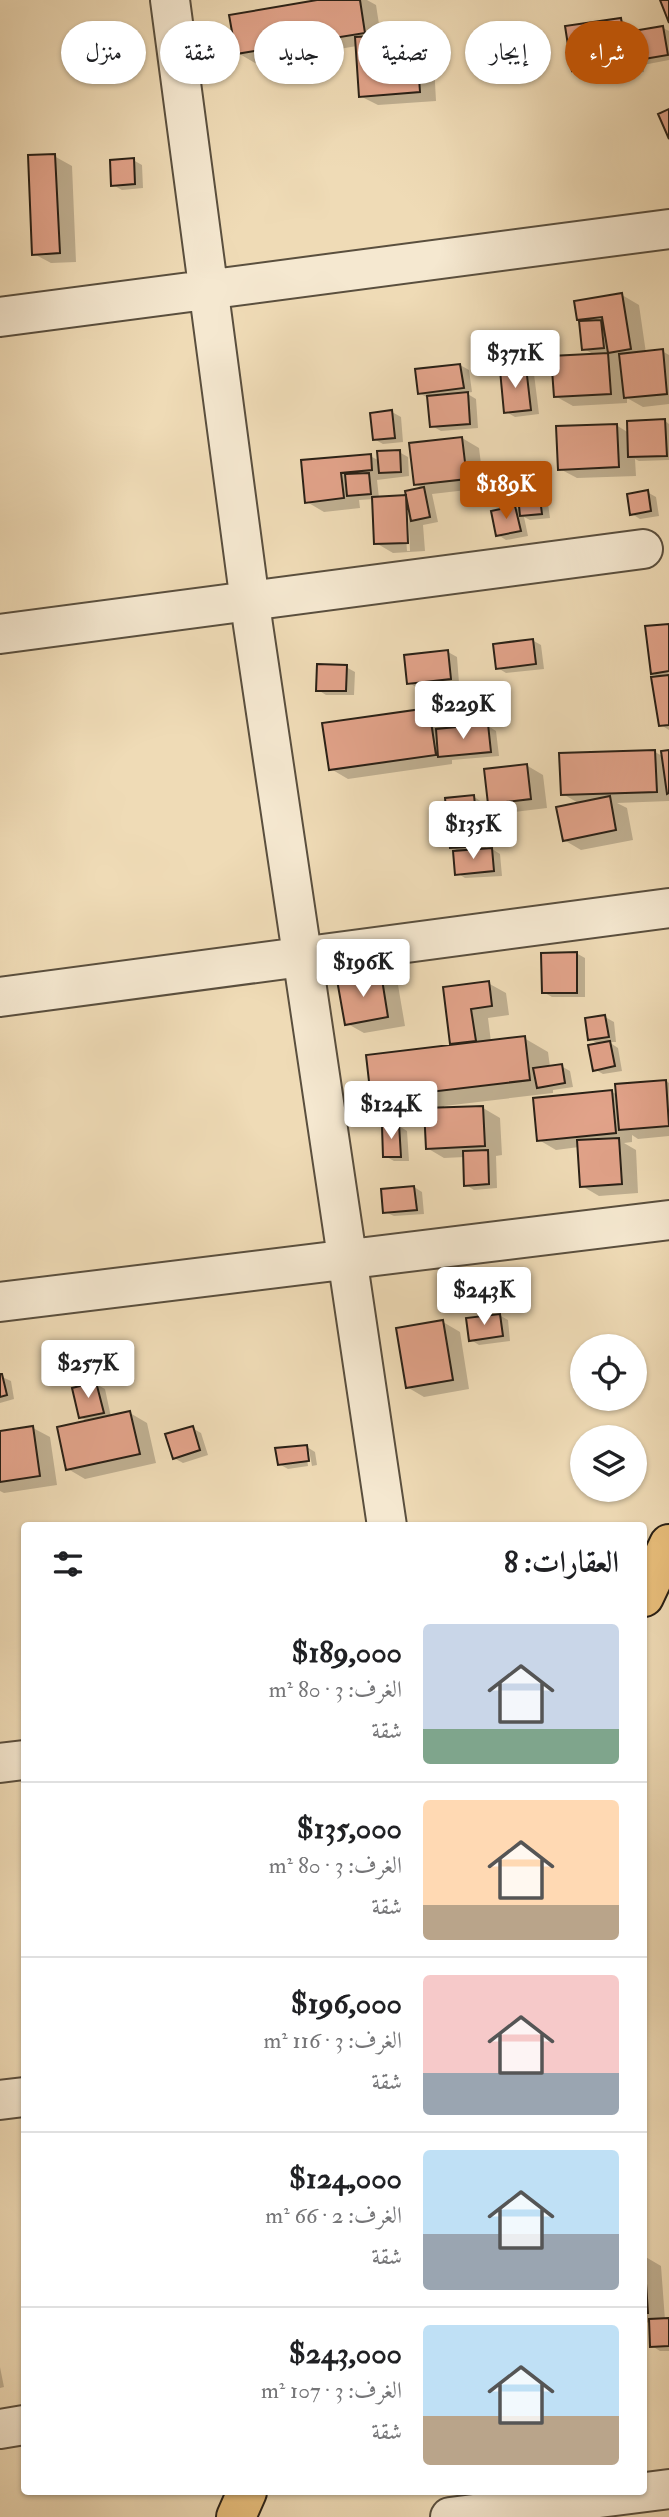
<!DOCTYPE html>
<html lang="ar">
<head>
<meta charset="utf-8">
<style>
	:root { --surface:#fff; --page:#f2f2f2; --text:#202124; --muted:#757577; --line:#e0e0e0; --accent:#b45309 }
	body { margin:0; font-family:"IM FELL Double Pica",Amiri,serif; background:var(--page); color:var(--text); direction:rtl; height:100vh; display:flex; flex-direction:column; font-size:26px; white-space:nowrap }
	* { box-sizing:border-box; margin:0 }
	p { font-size:23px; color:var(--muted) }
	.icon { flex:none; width:38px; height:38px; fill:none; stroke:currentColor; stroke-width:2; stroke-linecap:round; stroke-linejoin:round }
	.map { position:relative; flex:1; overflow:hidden; direction:ltr }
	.panel { position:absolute; left:21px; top:1522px; width:626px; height:973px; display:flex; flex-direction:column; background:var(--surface); border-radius:7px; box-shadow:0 2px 5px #0004; direction:rtl }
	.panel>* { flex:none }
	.banner { position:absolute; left:21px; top:21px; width:628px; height:63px; direction:rtl; display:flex; gap:14px }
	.tools { position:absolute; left:570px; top:1334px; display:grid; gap:14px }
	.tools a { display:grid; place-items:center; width:77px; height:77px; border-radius:50%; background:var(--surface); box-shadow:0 2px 5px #0004; font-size:35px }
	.price { position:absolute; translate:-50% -60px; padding:0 16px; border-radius:7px; background:#fff; color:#222; font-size:23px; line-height:46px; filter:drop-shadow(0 2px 4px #0008) }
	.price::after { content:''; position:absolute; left:50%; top:42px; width:21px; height:16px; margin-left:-10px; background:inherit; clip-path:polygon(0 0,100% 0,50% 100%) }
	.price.current { background:var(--accent); color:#fff }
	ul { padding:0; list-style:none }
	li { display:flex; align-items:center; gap:21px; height:175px; padding:0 28px }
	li+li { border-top:2px solid var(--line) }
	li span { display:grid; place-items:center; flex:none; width:196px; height:140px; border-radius:7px; color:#555 }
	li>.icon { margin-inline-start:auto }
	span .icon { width:84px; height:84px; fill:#fffc; stroke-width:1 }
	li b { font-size:30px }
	h2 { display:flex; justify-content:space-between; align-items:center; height:84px; padding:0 28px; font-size:30px }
	.pill { padding:0 24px; border-radius:32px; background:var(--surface); box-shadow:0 2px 5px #0004; font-size:24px; line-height:63px }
	.pill.current { background:var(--accent); color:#fff }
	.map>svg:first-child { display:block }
	.shadow { fill:#0003; fill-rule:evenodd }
	.building { fill:#e2a38a; stroke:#292016; stroke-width:2 }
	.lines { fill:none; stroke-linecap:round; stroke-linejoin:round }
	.street-casing { stroke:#5a4f3e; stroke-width:42 }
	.primary-casing { stroke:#292016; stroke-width:42 }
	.street { stroke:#f5e8d0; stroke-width:38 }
	.primary { stroke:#e8be7b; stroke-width:38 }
</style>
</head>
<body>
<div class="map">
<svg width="669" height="2517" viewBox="0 0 669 2517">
	<rect width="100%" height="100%" fill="#efdbb6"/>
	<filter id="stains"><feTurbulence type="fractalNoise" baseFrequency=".00286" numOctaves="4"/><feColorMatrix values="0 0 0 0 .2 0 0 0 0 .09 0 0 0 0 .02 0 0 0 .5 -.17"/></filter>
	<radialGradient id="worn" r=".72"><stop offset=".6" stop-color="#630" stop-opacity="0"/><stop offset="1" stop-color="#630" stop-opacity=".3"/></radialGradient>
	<path class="shadow" d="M328,0H367L376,5L381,37L416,35L433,45L436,101L378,105L360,96L357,46L255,63L238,53Z
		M620,19L637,29L638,32L663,28L669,31V60L643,65L644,72L591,80L573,70Z
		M54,156L72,166L76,262L51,263L34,254Z
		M133,160L142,165L143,188L122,190L113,185Z
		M622,295L639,305L646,353L662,351L669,355V404L643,407L627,398V403L573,406L555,396L595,355L584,349L585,323L579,319Z
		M520,335L528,340L533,364L510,368L501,363Z
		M460,365L469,370L472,392L466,393L476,399L478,428L441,431L432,426L428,398L419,393Z
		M526,369L534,374L539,414L515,417L506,412Z
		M392,412L401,417L403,442L383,444L374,439Z
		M665,421L669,424V460L639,461L635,459L636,476L577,478L560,469L616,425L629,433Z
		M462,438L479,448L484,488L432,494L438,522L423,525L425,551L393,553L376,543L374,499L359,500L360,508L324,512L307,502L303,462L370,456L380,461L399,452L408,457L409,476L377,480L379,498H408L424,489L415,484ZM404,505H408L410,551H407Z
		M537,476L545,481L550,518L530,520L524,517L528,536L506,540L498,535L515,508L521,511Z
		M647,492L656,497L659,516L640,519L632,514Z
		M669,626V730L661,725V678L652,673Z
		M532,640L541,645L544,669L506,673L498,668Z
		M448,652L457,657L459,683L418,688L409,683Z
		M346,667L355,672L354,695H326L318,690Z
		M429,710L446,720L447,730L488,726L496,731L499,756L452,760V764L348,779L331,769Z
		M655,752L664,757L669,752V801L617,803L627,808L633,840L581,850L564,840L580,804L563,794Z
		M526,765L543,775L547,808L506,813L489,803Z
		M474,797L482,802L486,850L492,849L500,854L502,876L465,878L457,873L460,852L452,847Z
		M576,953L585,958V997H552L543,992Z
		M381,975L398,985L405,1026L364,1033L346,1023Z
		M488,983L506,993L509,1015L488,1018L491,1042L524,1038L548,1052L550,1067L561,1066L570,1071L573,1087L553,1090V1093L444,1106V1109L483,1108L500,1118L502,1155L496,1156L497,1188L474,1190L466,1185L465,1157L444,1158L427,1148L426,1108L396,1112L372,1098L457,1046L452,1043L445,988Z
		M605,1017L614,1022L616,1042H609L618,1048L622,1071L603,1074L594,1069L600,1045L590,1039Z
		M666,1081L669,1083V1136L638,1139L632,1135V1142L624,1143L636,1150L638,1193L599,1196L582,1186L579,1147L556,1150L539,1140L612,1092L618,1095Z
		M399,1126L407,1131L409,1161H394L385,1156Z
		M414,1187L422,1192L424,1214L394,1216L385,1212Z
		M499,1315L508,1320L510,1341L479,1345L471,1340Z
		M443,1322L460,1332L469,1389L424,1397L407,1387Z
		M0,1376L11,1381L14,1399L0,1403Z
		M96,1384L105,1389L111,1417L130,1413L147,1423L156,1463L85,1479L68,1469L88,1422L80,1417Z
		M33,1428L50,1437L57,1485L4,1493L0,1491V1432Z
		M192,1428L201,1433L208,1455L183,1463L174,1458Z
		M307,1447L315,1452L317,1465L312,1466L309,1450H306L308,1466L288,1469L279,1464Z
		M644,2256L661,2266L665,2320H669V2351H660L652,2346L651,2322L644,2323Z
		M0,2367L4,2387L0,2388Z"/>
	<path class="building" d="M317,0H360L365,33L236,54L229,15Z
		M660,0H669V23Z
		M621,18L628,63L572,71L565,26Z
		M663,26L668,55L632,61L627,32Z
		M416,34L420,92L359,97L355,37Z
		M669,109V139L658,114Z
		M55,154L60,253L32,255L28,155Z
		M134,158L135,184L111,186L110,160Z
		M622,293L631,349L608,353L602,317L577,320L574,301Z
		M601,320L604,348L582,350L579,321Z
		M520,334L525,359L500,364L495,339Z
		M663,349L667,394L624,398L619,354Z
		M608,353L611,394L554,397L551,356Z
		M460,364L464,388L418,394L415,369Z
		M526,367L531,410L504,413L500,370Z
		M468,392L470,424L430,427L427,396Z
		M392,410L395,438L373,440L370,413Z
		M665,419L667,456L628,457L627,421Z
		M617,424L619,467L558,470L556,426Z
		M462,437L467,479L414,485L409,443Z
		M400,450L401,472L379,473L377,451Z
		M371,454L372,470L341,473L344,498L305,503L301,460Z
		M369,473L371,494L347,496L345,474Z
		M537,474L542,514L520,516L516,476Z
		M424,487L430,517L411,521L405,491Z
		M648,490L651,511L630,515L627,494Z
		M406,495L408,543L374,544L372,497Z
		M515,506L521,531L496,536L491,511Z
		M669,624V671L651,674L645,626Z
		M533,639L536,664L496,669L493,644Z
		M448,650L451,679L407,684L404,655Z
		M317,664L347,665L346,691H316Z
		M669,675V725L659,726L651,677Z
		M429,708L436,755L329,770L322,723Z
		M488,724L491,752L438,757L436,729Z
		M655,750L657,792L561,795L559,753Z
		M669,750V793L667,794L661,751Z
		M527,764L531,799L488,804L484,769Z
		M474,795L479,846L450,848L445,798Z
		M610,796L616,830L563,841L556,807Z
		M492,848L494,871L455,875L453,851Z
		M577,952V993H542L541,953Z
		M381,973L388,1017L345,1025L337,980Z
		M489,981L492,1006L471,1009L476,1041L450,1044L443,987Z
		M605,1015L609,1037L588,1040L585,1018Z
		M525,1036L530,1080L371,1099L366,1055Z
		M610,1041L615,1066L593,1071L588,1045Z
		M562,1064L565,1083L537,1088L533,1068Z
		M666,1080L669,1126L619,1130L615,1084Z
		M612,1090L616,1133L537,1141L533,1098Z
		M483,1106L485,1146L426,1149L424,1108Z
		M399,1124L401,1157H383L382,1126Z
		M619,1138L622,1184L580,1187L577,1140Z
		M488,1150L489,1184L464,1186L463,1151Z
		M414,1186L417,1210L383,1213L381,1189Z
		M500,1314L503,1336L469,1341L466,1318Z
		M443,1320L453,1380L406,1388L396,1328Z
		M0,1374H2L7,1395L0,1397Z
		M96,1382L104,1413L79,1418L72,1388Z
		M130,1411L140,1454L66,1470L57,1427Z
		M33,1426L40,1476L0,1482V1431Z
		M193,1426L200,1450L173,1459L165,1434Z
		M307,1445L309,1461L278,1465L275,1448Z
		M644,2254L648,2313H644Z
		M669,2318V2346L650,2347L649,2319Z"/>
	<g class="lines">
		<defs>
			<path id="street" d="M170,0L253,625L387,1526
				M0,317L669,229
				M0,634L643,549
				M0,997L669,908
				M0,1302L669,1220
				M0,1763L24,1760
				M0,2100L24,2097
				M0,2429L24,2425
				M450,2517L669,2489"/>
			<path id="primary" d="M644,1597L669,1544
				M236,2517L247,2492"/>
		</defs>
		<use href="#street" class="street-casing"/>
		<use href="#primary" class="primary-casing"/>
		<use href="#street" class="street"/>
		<use href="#primary" class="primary"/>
	</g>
	<rect width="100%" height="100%" filter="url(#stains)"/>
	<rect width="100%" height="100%" fill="url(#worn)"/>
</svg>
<div class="tools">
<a><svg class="icon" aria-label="locate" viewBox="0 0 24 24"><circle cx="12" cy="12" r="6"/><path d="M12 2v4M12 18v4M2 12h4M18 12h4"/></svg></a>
<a><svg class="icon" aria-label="layers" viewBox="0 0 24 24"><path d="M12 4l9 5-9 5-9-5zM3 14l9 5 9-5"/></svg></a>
</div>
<b class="price" style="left:515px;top:390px">$371K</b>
<b class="price current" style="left:506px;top:521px">$189K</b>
<b class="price" style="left:463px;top:741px">$229K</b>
<b class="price" style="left:473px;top:861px">$135K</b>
<b class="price" style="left:363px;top:999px">$196K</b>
<b class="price" style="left:391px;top:1141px">$124K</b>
<b class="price" style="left:484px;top:1327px">$243K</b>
<b class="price" style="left:88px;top:1400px">$257K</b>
<div class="banner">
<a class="pill current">شراء</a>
<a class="pill">إيجار</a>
<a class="pill">تصفية</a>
<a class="pill">جديد</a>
<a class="pill">شقة</a>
<a class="pill">منزل</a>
</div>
<section class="panel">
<h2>العقارات: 8<svg class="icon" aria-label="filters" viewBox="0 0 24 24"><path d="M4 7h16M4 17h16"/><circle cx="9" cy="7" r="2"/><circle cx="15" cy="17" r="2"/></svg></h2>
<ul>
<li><span style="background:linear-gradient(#c9d6e8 75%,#7fa58c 0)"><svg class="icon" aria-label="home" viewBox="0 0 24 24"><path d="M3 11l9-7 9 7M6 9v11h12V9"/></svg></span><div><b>$189,000</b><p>الغرف: 3 · 80 m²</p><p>شقة</p></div></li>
<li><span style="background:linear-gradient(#ffd9b3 75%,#b9a48a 0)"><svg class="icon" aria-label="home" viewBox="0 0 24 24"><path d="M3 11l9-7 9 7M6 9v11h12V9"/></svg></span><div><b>$135,000</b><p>الغرف: 3 · 80 m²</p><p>شقة</p></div></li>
<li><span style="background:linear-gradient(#f6c9c9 70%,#9aa5b1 0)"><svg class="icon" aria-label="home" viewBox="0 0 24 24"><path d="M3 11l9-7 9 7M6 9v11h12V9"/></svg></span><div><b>$196,000</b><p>الغرف: 3 · 116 m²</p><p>شقة</p></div></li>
<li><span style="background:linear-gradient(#bfe0f5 60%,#9aa5b1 0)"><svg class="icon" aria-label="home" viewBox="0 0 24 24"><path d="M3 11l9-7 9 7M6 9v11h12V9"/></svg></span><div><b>$124,000</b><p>الغرف: 2 · 66 m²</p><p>شقة</p></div></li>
<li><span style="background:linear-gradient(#bfe0f5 65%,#b9a48a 0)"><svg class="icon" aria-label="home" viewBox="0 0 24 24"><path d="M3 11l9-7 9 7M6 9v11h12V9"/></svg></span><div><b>$243,000</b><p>الغرف: 3 · 107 m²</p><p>شقة</p></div></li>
</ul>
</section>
</div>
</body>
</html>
